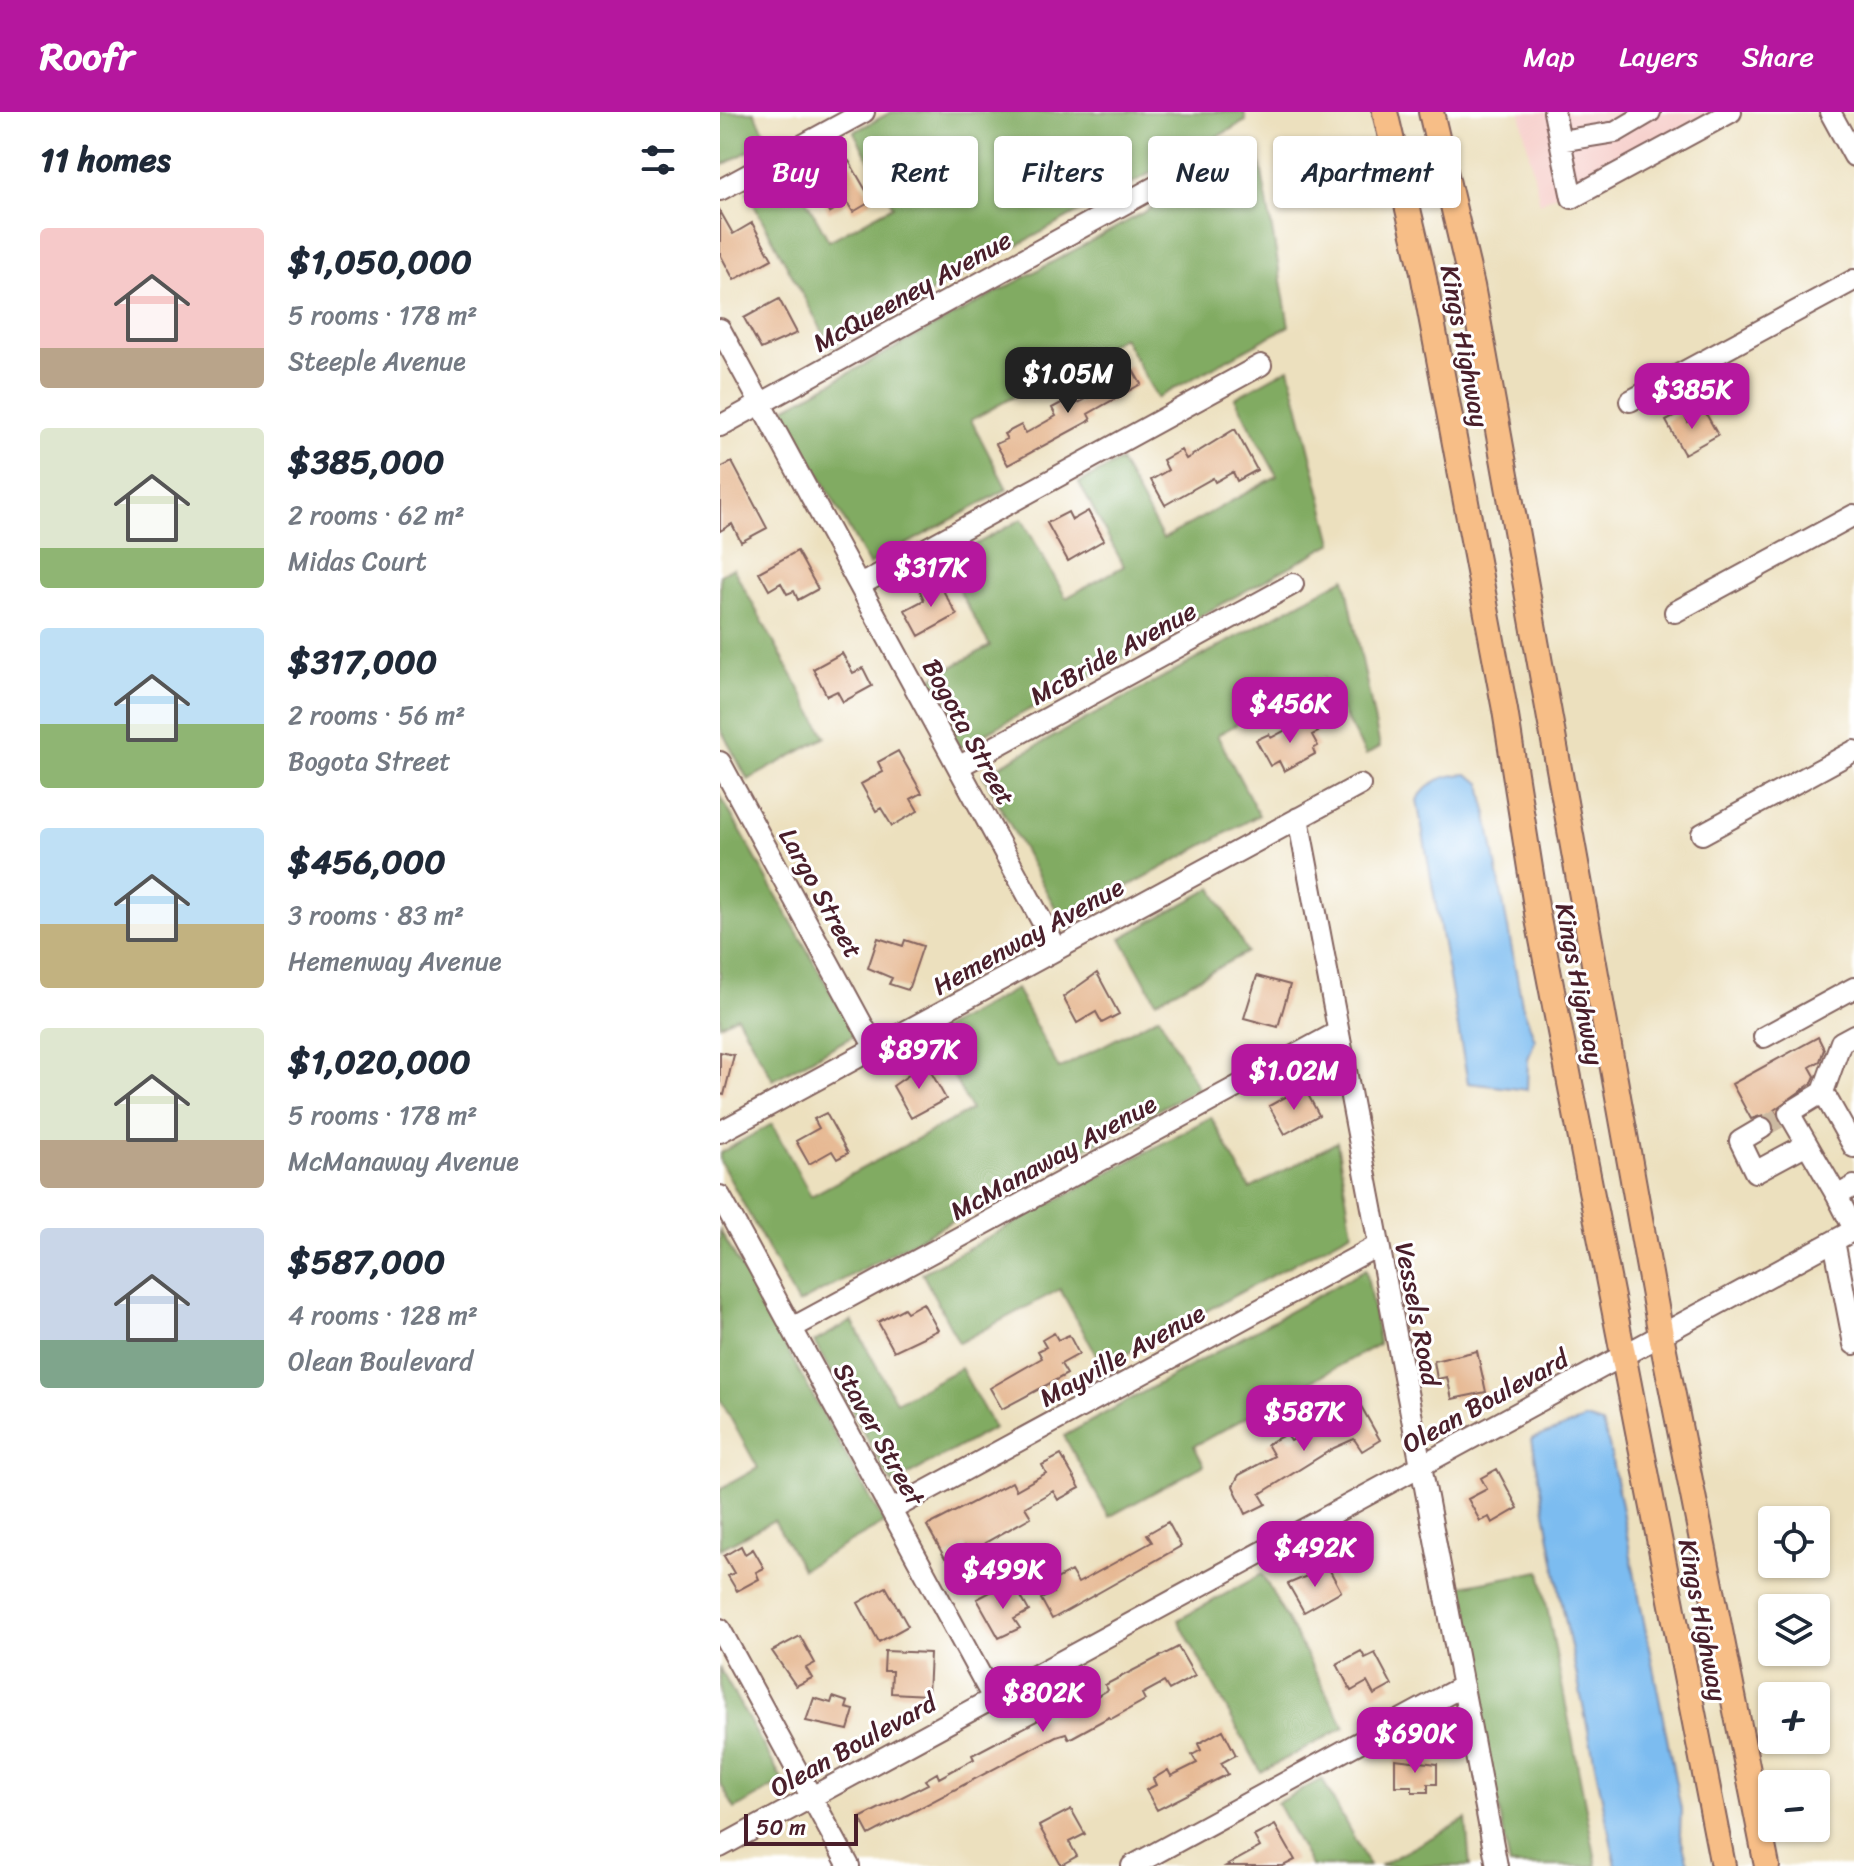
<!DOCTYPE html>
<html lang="en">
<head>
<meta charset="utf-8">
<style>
	:root { --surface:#fff; --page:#f6f6f7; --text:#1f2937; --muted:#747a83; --accent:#b5179e }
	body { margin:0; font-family:Sriracha,sans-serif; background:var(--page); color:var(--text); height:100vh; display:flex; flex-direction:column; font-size:30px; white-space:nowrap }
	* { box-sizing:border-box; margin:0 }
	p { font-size:26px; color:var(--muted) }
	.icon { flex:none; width:44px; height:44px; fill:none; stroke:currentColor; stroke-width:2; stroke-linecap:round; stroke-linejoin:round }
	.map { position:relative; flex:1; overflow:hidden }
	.details { display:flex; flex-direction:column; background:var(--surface); width:720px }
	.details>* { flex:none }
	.hud { position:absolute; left:24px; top:24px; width:760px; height:72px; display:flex; gap:16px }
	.fabs { position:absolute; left:1038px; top:1394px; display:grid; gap:16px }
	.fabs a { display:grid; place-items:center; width:72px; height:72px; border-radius:8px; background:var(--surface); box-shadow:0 2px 6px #0004; font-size:40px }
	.scale { position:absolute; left:24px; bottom:20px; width:114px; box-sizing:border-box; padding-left:8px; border:4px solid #4a1f2b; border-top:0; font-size:22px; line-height:28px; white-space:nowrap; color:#4a1f2b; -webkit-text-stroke:6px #fff; paint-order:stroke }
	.price { position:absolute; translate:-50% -68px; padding:0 18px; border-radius:16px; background:var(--accent); color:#fff; font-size:26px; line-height:52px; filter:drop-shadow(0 2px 4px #0008) }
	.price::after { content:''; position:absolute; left:50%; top:48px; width:24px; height:18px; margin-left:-12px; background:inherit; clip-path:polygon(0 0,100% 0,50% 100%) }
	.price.selected { background:#222; color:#fff }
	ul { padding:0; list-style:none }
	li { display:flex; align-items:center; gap:24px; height:200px; padding:0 40px }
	li span { display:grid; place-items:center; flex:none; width:224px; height:160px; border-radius:8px; color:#555 }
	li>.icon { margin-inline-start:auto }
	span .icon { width:96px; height:96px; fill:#fffc; stroke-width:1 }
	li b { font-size:34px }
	h2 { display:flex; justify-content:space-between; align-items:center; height:96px; padding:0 40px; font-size:34px }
	.pill { padding:0 28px; border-radius:8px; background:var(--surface); box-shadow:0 2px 6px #0004; font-size:28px; line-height:72px }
	.pill.selected { background:var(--accent); color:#fff }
	header { display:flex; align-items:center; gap:48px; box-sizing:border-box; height:112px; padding:0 40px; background:var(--accent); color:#fff }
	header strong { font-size:38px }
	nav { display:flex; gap:44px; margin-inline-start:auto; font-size:28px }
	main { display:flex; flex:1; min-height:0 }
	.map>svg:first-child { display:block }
	.built { fill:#f7d0cc }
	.forest { fill:#81ab62; stroke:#666546; stroke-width:2 }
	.water { fill:#7bbcf0; stroke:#626e8e; stroke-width:2 }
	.building { fill:#e6b892 }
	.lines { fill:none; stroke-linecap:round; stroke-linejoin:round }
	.minor-tunnel { stroke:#ccb9a1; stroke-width:20; stroke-dasharray:20 10; stroke-linecap:butt }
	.minor-casing { stroke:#83635e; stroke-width:24 }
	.major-casing { stroke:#83635e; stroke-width:28 }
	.minor { stroke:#fff; stroke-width:20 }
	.major { stroke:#f7be87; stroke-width:24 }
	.labels { text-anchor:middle; stroke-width:6; stroke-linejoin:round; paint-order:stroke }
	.street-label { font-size:26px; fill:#4a1f2b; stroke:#fff }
</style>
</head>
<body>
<header>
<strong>Roofr</strong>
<nav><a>Map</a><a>Layers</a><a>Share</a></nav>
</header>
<main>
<section class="details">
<h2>11 homes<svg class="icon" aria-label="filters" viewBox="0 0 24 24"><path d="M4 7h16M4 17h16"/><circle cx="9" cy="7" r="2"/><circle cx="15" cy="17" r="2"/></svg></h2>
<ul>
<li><span style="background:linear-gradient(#f6c9c9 75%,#b9a48a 0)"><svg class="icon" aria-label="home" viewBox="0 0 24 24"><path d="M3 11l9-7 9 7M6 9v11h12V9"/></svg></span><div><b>$1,050,000</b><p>5 rooms · 178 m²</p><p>Steeple Avenue</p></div></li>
<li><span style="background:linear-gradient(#dfe7d0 75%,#8fb573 0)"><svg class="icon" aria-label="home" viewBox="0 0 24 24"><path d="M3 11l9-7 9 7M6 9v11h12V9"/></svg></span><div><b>$385,000</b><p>2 rooms · 62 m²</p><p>Midas Court</p></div></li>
<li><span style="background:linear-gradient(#bfe0f5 60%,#8fb573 0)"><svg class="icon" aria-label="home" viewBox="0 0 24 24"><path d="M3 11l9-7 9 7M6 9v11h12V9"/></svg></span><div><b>$317,000</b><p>2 rooms · 56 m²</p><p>Bogota Street</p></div></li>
<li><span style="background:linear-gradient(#bfe0f5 60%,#c2b280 0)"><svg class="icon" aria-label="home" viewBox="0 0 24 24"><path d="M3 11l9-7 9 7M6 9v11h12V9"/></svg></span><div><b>$456,000</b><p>3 rooms · 83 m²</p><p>Hemenway Avenue</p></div></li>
<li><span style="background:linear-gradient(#dfe7d0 70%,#b9a48a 0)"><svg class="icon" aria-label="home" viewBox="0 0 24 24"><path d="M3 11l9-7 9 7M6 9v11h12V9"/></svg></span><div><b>$1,020,000</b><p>5 rooms · 178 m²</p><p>McManaway Avenue</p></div></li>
<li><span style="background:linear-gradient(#c9d6e8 70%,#7fa58c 0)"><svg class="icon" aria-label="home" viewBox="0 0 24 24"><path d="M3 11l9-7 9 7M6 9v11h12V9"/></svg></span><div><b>$587,000</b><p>4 rooms · 128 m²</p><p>Olean Boulevard</p></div></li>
</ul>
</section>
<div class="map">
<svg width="1134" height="1754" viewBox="0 0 1134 1754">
	<rect width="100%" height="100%" fill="#fff"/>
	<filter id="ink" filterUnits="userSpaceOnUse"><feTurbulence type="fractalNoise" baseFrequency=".0125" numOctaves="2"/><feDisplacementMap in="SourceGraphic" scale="16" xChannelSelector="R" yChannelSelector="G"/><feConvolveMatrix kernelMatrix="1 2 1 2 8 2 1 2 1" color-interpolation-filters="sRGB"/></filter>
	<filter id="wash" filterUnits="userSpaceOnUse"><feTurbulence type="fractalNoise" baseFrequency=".006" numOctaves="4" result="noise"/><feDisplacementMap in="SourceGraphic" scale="32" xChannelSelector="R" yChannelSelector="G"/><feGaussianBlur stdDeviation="1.8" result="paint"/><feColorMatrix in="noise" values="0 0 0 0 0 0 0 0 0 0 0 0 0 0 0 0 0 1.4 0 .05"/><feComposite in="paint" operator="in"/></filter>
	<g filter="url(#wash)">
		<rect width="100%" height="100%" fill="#ece0be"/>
		<path class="built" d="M800,0H992L820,91Z"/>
		<path class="forest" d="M0,0H34L49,28L3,53Z
			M171,0H524L526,9L111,235L27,80L69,57L109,129L173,94L134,20Z
			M538,38L569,214L437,286L403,225L251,308L287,377L149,453L63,297Z
			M569,256L613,431L239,636L203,571L270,534L223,450L302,407L346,486L404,454L359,371L400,349L443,427L557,364L515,286Z
			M13,456L106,625L28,668L0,616V463Z
			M625,466L660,635L646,643L603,565L497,623L539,703L343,810L263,663Z
			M0,683L135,923L53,968L17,904L0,913Z
			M492,776L527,840L436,889L401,826Z
			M296,877L339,957L439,904L478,976L78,1192L0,1049V1041L52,1012L91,1084L251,998L212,923Z
			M491,1005L530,1077L617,1030L632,1120L383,1255L340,1177L239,1231L202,1161Z
			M0,1118L164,1411L82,1457L54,1408L0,1437V1377L38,1356L0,1287Z
			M646,1157L659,1232L474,1334L484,1353L389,1405L344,1324Z
			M132,1209L176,1290L241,1256L274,1316L172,1372L94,1230Z
			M820,1459L877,1754H790L736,1475Z
			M542,1462L625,1615L541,1660L458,1508Z
			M0,1557L63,1669L15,1697L0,1671Z
			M602,1667L649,1754H591L557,1691Z
			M746,1707L750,1754H659Z"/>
		<path class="water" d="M747,662L761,671L802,892L815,928L808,947L807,978L748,971L697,688C710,668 724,663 747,662Z
			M866,1307L882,1312L889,1333L961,1697L960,1723L969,1754H896L840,1482L812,1327Z"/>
		<g id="blocks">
			<path class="building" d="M129,49L152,89L133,100L127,90L109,101L93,72Z
				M0,99L13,122L32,111L52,147L14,168L0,142Z
				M59,187L77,221L41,237L24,206Z
				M392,252L397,260L410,253L421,272L368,302L371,308L288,353L276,332L287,327L284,322L301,313L306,321L336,304L332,296L345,289L348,296L378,281L373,273L382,268L378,260Z
				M963,300L968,310L985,300L998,323L964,342L946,309Z
				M515,317L537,358L517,369L513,360L495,370L493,366L445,393L431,368L448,358L443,348L461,338L466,347Z
				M12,350L47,416L21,430L12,412L0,419V356Z
				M368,399L384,428L348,449L327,411L348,400L352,408Z
				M77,439L98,477L78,488L74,479L67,482L61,471L49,478L39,460Z
				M217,468L237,503L199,524L185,498L204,488L199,477Z
				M122,541L133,561L143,556L152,574L123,590L117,579L107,584L93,557Z
				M590,605L598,620L592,623L598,634L593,637L595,642L564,659L559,649L550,654L536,628L549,622L551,626Z
				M178,639L202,681L191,687L198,699L172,714L161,696L156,699L141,672L163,660L158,650Z
				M158,826L183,834L185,828L203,834L188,878L169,872L172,866L148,856Z
				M377,861L399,902L382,911L376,900L357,911L343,885Z
				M537,864L570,873L558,915L524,906Z
				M1098,925L1104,937L1100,949L1090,955L1095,964L1092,971L1054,998L1062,1014L1055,1018L1053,1009L1043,1003L1031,1007L1012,972Z
				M0,940L14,943L4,983L0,982Z
				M206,951L226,987L191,1006L173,974Z
				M586,979L599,1003L565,1022L549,994L569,983L571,988Z
				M106,1001L128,1041L117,1047L112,1039L89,1052L76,1029L99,1016L94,1007Z
				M203,1191L218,1218L174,1239L158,1210L184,1196L187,1200Z
				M334,1221L338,1228L349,1223L359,1242L341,1252L347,1262L282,1297L270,1276L322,1246L318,1239L326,1235L322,1228Z
				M757,1239L766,1280L732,1287L727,1265L717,1267L714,1249Z
				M637,1287L660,1328L642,1339L634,1327L614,1336L540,1382L546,1392L526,1402L513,1374L519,1363L554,1344L547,1332L566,1322L571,1329L590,1319L593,1324L613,1312L608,1303Z
				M341,1343L360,1376L338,1388L333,1379L305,1395L311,1405L265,1431L270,1440L254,1449L245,1434L225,1446L207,1414L292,1370L296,1378L326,1361L322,1353Z
				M777,1357L798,1396L772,1411L769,1405L760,1409L748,1387L767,1377L761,1366Z
				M448,1410L461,1434L332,1507L321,1487L333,1481L328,1472L351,1459L358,1471L432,1430L427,1422Z
				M21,1434L25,1442L33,1437L44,1456L36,1460L39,1467L17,1479L8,1464L14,1461L4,1444Z
				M608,1455L621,1479L584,1500L568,1472Z
				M166,1475L188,1514L159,1530L138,1491Z
				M296,1476L309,1499L294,1507L300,1516L279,1526L257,1487L276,1477L280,1485Z
				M80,1524L95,1551L86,1556L92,1566L76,1574L52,1539Z
				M458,1535L475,1564L449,1578L444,1570L422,1582L425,1588L391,1607L389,1605L349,1627L346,1621L336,1624L149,1723L140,1706L208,1672L205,1668L217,1661L219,1666L254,1647L252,1643L362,1585L365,1591L388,1578L385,1573Z
				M165,1539L210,1541L208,1583L171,1581L172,1559H164Z
				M641,1539L645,1546L655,1541L672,1573L654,1583L647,1570L631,1579L617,1552Z
				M113,1585L128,1590L126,1596L134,1598L128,1618L86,1609L94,1586L111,1591Z
				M503,1618L516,1643L501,1651L508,1662L437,1698L426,1678L436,1673L433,1667L448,1658L451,1664L477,1651L472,1643L481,1638L478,1632Z
				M675,1647L717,1652V1672H708V1680H692V1674H675Z
				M351,1697L365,1722L349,1730L357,1744L341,1753L319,1714Z
				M555,1713L575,1748L563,1754H506L540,1735L534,1724Z"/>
		</g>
	</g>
	<g filter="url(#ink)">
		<use href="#blocks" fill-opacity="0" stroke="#83635e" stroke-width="2"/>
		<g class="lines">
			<path class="minor-tunnel" d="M1042,1016L1059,1006"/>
			<defs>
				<path id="minor" d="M834,0L852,86L1011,0
					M1110,0L1134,44
					M840,29L896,20L930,0
					M0,78L144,0
					M0,217L337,837
					M910,289L1134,168
					M0,314L493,43
					M140,473L541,253
					M955,500L1134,403
					M0,650L155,936
					M238,655L573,472
					M578,706L777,1754
					M982,722L1134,639
					M1134,923L1121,930L1103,980L1134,1035
					M1044,925L1134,876
					M1103,980L1069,1001L1117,1084
					M1042,1016L1020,1029L1035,1060L1087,1032
					M0,1020L640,673
					M1134,1074L1117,1084L1134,1117
					M0,1084L273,1586
					M1114,1129L1134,1232
					M72,1216L618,920
					M171,1398L659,1133
					M0,1517L129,1754
					M0,1735L1134,1118
					M412,1754L743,1574"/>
				<path id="major" d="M665,0L702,156L785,598L818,807L1003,1754
					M711,0L752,174L941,1223L1047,1754"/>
			</defs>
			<use href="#minor" class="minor-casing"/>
			<use href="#major" class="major-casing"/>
			<use href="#minor" class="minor"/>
			<use href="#major" class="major"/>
		</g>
	</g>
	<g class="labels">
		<g class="street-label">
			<text transform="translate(192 179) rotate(-29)" y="9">McQueeney Avenue</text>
			<text transform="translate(745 234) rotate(79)" y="9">Kings Highway</text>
			<text transform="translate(393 541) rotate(-29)" y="9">McBride Avenue</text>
			<text transform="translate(249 620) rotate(61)" y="9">Bogota Street</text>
			<text transform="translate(101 781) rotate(61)" y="9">Largo Street</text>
			<text transform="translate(308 824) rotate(-29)" y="9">Hemenway Avenue</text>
			<text transform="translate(860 872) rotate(79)" y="9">Kings Highway</text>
			<text transform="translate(333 1045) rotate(-29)" y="9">McManaway Avenue</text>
			<text transform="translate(698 1202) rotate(79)" y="9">Vessels Road</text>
			<text transform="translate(402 1243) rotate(-29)" y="9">Mayville Avenue</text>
			<text transform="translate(765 1289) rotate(-29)" y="9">Olean Boulevard</text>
			<text transform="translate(159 1322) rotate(61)" y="9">Staver Street</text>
			<text transform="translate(983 1508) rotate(79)" y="9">Kings Highway</text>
			<text transform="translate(133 1633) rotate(-29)" y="9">Olean Boulevard</text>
		</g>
	</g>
</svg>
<div class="fabs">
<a><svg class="icon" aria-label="locate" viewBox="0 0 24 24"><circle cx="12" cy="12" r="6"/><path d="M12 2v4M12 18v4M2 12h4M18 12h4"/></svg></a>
<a><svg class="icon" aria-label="layers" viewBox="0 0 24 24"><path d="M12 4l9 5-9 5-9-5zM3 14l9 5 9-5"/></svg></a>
<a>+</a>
<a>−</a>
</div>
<div class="scale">50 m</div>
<b class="price selected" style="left:348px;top:303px">$1.05M</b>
<b class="price" style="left:972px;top:319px">$385K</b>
<b class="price" style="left:211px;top:497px">$317K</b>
<b class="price" style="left:570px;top:633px">$456K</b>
<b class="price" style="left:199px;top:979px">$897K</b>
<b class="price" style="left:574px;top:1000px">$1.02M</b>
<b class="price" style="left:584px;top:1341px">$587K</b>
<b class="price" style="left:595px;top:1477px">$492K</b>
<b class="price" style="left:283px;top:1499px">$499K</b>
<b class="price" style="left:323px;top:1622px">$802K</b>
<b class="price" style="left:695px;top:1663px">$690K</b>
<div class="hud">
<a class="pill selected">Buy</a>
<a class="pill">Rent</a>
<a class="pill">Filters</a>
<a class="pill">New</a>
<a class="pill">Apartment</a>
</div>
</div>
</main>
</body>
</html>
